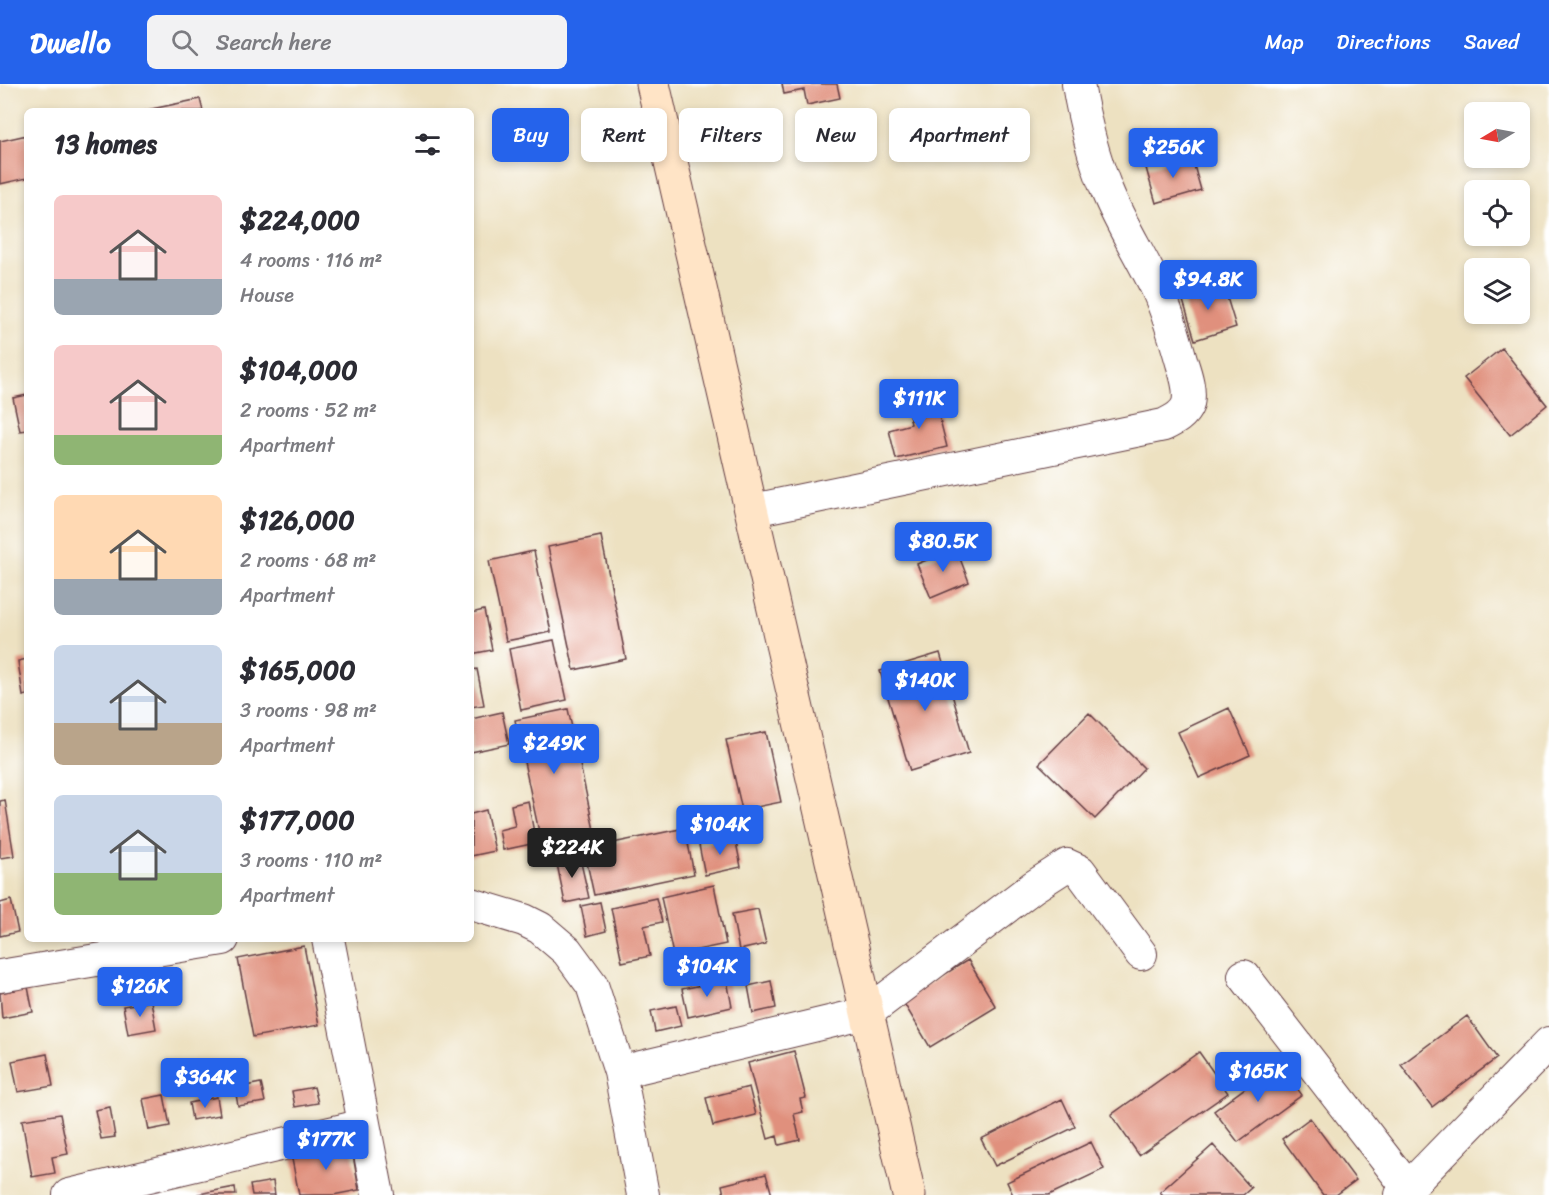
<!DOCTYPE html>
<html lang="en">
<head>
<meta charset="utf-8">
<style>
	:root { --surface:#fff; --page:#f2f2f3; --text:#2b2b33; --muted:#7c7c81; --accent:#2563eb }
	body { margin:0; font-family:Sriracha,sans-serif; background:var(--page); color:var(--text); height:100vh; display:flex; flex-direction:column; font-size:22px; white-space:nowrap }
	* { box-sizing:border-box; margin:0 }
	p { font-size:20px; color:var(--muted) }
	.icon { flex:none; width:33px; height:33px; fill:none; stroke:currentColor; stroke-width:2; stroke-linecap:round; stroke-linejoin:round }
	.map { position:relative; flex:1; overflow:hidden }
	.details { position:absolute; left:24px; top:24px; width:450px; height:834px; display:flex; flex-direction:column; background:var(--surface); border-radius:9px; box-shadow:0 3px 9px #0003 }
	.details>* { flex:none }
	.guide { position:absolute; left:492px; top:24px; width:570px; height:54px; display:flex; gap:12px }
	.needle { width:39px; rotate:260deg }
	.buttons { position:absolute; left:1464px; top:18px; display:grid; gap:12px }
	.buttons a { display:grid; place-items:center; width:66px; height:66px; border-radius:9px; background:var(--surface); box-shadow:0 3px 9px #0003; font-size:30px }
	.price { position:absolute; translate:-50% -51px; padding:0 14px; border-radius:6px; background:var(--accent); color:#fff; font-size:20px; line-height:39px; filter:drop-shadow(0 2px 3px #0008) }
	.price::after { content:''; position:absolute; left:50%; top:36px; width:18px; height:14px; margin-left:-9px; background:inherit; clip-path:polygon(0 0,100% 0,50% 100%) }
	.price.active { background:#222; color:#fff }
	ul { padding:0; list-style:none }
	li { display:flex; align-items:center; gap:18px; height:150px; padding:0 30px }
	li span { display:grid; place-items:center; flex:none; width:168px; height:120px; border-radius:9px; color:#555 }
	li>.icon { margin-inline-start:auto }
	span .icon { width:72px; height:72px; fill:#fffc; stroke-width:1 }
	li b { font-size:26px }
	h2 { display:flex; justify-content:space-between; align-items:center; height:72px; padding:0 30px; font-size:26px }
	.chip { padding:0 21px; border-radius:9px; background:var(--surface); box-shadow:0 3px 9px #0003; font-size:21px; line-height:54px }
	.chip.active { background:var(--accent); color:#fff }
	header { display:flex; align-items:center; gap:36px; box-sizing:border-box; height:84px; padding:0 30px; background:var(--accent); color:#fff }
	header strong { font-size:28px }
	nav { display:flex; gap:33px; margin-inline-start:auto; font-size:21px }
	.search { width:420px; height:54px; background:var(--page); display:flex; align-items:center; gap:15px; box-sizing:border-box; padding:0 21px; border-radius:9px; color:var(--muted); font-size:22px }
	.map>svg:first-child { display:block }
	.building { fill:#e0907d }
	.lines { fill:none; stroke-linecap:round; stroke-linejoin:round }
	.minor-casing { stroke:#623c42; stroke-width:34 }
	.secondary-casing { stroke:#623c42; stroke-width:35 }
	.minor { stroke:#fff; stroke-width:32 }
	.secondary { stroke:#ffe4c6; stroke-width:33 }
</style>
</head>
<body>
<header>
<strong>Dwello</strong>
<div class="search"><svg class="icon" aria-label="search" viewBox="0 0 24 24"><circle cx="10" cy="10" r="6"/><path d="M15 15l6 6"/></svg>Search here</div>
<nav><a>Map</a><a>Directions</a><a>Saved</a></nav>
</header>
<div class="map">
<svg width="1549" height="1111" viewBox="0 0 1549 1111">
	<rect width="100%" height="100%" fill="#fff"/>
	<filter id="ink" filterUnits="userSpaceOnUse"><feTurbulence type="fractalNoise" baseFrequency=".0167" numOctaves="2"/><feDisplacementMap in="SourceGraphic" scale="12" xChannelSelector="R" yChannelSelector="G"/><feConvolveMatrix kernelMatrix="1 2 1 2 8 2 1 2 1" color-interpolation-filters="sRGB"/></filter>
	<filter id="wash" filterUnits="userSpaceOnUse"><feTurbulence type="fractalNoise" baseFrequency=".008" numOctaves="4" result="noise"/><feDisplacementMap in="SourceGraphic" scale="24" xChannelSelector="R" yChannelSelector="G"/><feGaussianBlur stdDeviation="1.35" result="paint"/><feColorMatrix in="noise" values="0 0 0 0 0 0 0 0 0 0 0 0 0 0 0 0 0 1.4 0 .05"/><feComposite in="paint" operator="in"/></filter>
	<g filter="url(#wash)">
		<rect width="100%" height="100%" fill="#ede1c1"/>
		<g id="blocks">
			<path class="building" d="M782,0H837L840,14L807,21L804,6L784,10Z
				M200,15L203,27H148L147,26Z
				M27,51V94L0,100V57Z
				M1191,71L1201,106L1156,119L1146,84Z
				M1222,197L1236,243L1195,256L1181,210Z
				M1502,264L1547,321L1510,351L1464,294Z
				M27,311V346L20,347L13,314Z
				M934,312L947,363L896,375L889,346L911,340L906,318Z
				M601,452L626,575L574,586L548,463Z
				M956,464L969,498L931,514L917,480Z
				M534,467L551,548L506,557L489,477Z
				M484,526L492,566L471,570V529Z
				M554,556L567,616L521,626L509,565Z
				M940,569L969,669L910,687L880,587Z
				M27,575V611L23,612L18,577Z
				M477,585L484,621L471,623V586Z
				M1229,624L1250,671L1199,694L1178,648Z
				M568,625L594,746L541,757L515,636Z
				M502,628L509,660L471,668V635Z
				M1089,629L1144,684L1095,735L1039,680Z
				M766,648L781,718L742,726L726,656Z
				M5,716L14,772L0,774V717Z
				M528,717L536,759L503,766L499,746L515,742L511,721Z
				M486,726L495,767L471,772V730Z
				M685,744L694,790L594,811L584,765Z
				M735,753L741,783L705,791L699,761Z
				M579,770L589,814L565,819L556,775Z
				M714,801L726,860L673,871L661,813Z
				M656,814L662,838L644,842L650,872L622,878L611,824Z
				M11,816L18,848L0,852V819Z
				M600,818L606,847L587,852L581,822Z
				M758,825L766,860L739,866L732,830Z
				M304,862L319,941L253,953L238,875Z
				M968,876L996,923L930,963L902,916Z
				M727,896L732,923L688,933L682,905Z
				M771,897L776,924L753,929L748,902Z
				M28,903L33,928L2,934L0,909Z
				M151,917L156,945L128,950L123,922Z
				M676,922L681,942L655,948L651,927Z
				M1467,932L1497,974L1432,1023L1401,981Z
				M794,967L806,1014L800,1015L803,1028L794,1030L800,1056L779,1061L777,1052L768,1055L748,979Z
				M1199,968L1228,1009L1139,1071L1111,1031Z
				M47,970L53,1002L18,1008L12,977Z
				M1279,979L1302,1011L1238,1058L1214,1027Z
				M261,999L265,1018L238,1022L235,1004Z
				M314,1003L318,1019L295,1023L292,1007Z
				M749,1003L756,1031L713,1042L706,1014Z
				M164,1011L170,1042L149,1046L143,1015Z
				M217,1013L220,1031L192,1036L189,1019Z
				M1062,1015L1075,1043L995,1082L981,1055Z
				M110,1023L115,1053L101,1055L95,1026Z
				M60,1030L68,1070L52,1073L55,1089L32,1093L22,1036Z
				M1310,1034L1356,1096L1336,1111H1323L1282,1055Z
				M1091,1058L1104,1085L1049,1111H1013L1007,1098Z
				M351,1059L359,1106L333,1111H299L291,1070Z
				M1213,1061L1251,1104L1243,1111H1163L1160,1108Z
				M766,1090L772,1111H724L722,1101Z
				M273,1097L275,1111H252L250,1101Z
				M235,1103L236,1111H198V1110Z"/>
		</g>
	</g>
	<g filter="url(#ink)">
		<use href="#blocks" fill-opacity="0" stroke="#623c42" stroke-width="1.5"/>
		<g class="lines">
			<defs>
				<path id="minor" d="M753,426L1164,341C1174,336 1184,331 1188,320C1191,307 1186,291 1182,279C1175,254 1168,229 1157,205C1141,172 1121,141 1107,107C1093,72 1084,36 1078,0
					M471,820L524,836L540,844L567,867L592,901L620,988L643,1111
					M328,855L378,1111
					M0,892L223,855
					M1244,892L1408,1104
					M620,988L867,929L1033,803L1067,781L1080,787L1141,870
					M69,1111L364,1041
					M1401,1111L1549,959"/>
				<path id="secondary" d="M653,0L909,1111"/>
			</defs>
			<use href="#minor" class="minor-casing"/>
			<use href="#secondary" class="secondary-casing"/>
			<use href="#minor" class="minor"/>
			<use href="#secondary" class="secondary"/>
		</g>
	</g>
</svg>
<div class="buttons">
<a><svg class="needle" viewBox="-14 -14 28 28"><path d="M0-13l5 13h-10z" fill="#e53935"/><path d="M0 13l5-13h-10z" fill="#7c7c81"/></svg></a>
<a><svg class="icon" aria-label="locate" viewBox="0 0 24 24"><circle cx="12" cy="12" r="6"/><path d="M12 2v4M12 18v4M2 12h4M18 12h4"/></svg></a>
<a><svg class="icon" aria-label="layers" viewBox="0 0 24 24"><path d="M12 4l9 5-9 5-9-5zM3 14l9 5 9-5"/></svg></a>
</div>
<b class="price" style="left:1173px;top:95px">$256K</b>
<b class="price" style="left:1208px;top:227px">$94.8K</b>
<b class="price" style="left:919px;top:346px">$111K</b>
<b class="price" style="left:943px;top:489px">$80.5K</b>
<b class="price" style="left:925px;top:628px">$140K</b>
<b class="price" style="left:554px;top:691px">$249K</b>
<b class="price" style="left:720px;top:772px">$104K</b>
<b class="price active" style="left:572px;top:795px">$224K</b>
<b class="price" style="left:707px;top:914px">$104K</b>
<b class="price" style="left:140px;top:934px">$126K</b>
<b class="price" style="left:1258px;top:1019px">$165K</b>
<b class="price" style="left:205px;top:1025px">$364K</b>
<b class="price" style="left:326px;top:1087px">$177K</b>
<div class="guide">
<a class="chip active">Buy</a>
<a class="chip">Rent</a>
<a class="chip">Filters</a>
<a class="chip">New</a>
<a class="chip">Apartment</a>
</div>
<section class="details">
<h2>13 homes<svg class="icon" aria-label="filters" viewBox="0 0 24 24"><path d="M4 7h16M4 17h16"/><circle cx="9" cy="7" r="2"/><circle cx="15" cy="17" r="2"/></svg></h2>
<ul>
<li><span style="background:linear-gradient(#f6c9c9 70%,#9aa5b1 0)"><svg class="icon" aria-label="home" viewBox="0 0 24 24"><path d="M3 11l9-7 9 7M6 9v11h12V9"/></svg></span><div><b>$224,000</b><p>4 rooms · 116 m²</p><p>House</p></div></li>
<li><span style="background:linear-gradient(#f6c9c9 75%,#8fb573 0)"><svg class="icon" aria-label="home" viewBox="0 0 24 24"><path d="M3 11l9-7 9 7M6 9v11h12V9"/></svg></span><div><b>$104,000</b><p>2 rooms · 52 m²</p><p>Apartment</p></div></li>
<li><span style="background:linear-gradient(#ffd9b3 70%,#9aa5b1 0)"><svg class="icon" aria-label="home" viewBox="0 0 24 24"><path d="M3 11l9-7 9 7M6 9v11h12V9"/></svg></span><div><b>$126,000</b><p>2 rooms · 68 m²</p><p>Apartment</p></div></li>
<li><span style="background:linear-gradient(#c9d6e8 65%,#b9a48a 0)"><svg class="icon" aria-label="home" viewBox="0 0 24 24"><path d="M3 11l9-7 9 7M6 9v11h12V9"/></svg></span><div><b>$165,000</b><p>3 rooms · 98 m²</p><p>Apartment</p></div></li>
<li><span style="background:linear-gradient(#c9d6e8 65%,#8fb573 0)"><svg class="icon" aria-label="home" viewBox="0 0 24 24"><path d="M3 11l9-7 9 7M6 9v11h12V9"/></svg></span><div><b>$177,000</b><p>3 rooms · 110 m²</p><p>Apartment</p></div></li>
</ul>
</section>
</div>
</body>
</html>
